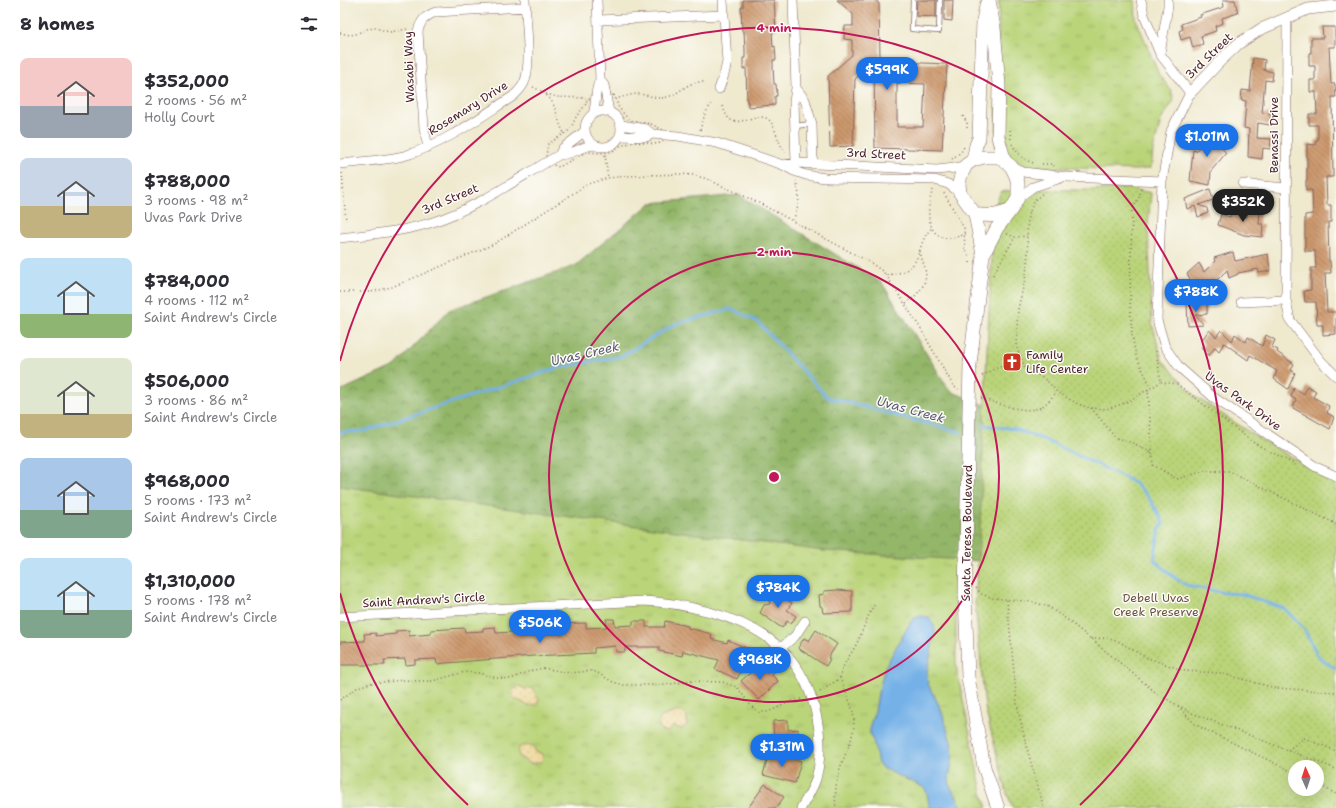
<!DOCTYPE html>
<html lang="en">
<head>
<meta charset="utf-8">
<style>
	:root { --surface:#fff; --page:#f2f2f3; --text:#2b2b33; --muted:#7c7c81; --accent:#1a73e8 }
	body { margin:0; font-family:"Shantell Sans",sans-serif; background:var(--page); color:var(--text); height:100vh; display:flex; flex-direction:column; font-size:15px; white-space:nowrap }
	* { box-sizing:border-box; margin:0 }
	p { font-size:13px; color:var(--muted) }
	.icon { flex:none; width:22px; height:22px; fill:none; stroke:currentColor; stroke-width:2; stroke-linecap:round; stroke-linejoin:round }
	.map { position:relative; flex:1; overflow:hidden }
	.side { display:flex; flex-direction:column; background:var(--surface); width:340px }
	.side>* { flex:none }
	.needle { width:26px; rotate:357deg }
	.buttons { position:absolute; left:948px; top:760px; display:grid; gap:8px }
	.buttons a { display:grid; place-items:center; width:36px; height:36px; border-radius:50%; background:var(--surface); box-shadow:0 4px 16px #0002; font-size:20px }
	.price { position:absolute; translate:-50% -34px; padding:0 9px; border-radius:14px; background:var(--accent); color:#fff; font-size:13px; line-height:26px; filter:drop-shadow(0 1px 2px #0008) }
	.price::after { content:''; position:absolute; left:50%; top:24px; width:12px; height:9px; margin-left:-6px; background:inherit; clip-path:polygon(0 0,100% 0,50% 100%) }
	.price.selected { background:#222; color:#fff }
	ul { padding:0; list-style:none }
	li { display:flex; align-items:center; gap:12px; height:100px; padding:0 20px }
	li span { display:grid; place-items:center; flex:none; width:112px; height:80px; border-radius:8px; color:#555 }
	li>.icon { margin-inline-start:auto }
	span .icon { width:48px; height:48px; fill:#fffc; stroke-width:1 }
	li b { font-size:17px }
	h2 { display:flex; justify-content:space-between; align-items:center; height:48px; padding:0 20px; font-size:17px }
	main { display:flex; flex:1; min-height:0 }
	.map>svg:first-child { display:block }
	.grass { fill:url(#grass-tufts); stroke:#827a52 }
	.forest { fill:url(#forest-crowns); stroke:#6e6a4a }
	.sand { fill:url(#sand-dots); stroke:#9c7c64 }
	.park { fill:url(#park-dots); stroke:#827a52; fill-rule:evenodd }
	.water { fill:#75b1e7; stroke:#606889 }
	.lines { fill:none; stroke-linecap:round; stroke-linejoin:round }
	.stream { stroke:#75b1e7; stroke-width:3 }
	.building { fill:url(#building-back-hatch); fill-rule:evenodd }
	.service-casing { stroke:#846664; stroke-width:6 }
	.minor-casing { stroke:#846664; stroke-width:10 }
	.tertiary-casing { stroke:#846664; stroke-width:12 }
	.secondary-casing { stroke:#846664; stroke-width:14 }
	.path { stroke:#846664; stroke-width:1.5; stroke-dasharray:1 3; stroke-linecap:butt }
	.service { stroke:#fff; stroke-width:4.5 }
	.minor { stroke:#fff; stroke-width:9 }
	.tertiary { stroke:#fff; stroke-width:11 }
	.secondary { stroke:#fff; stroke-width:13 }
	.secondary-bridge-casing { stroke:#846664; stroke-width:14; stroke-linecap:butt }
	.secondary-bridge { stroke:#fff; stroke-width:13 }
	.ring { fill:none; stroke:#c2185b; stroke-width:2 }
	.labels { text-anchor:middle; stroke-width:3; stroke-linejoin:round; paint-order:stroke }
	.street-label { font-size:12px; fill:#4a1f2b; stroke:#fdfcf7 }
	.poi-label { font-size:12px; fill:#4a1f2b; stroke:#fdfcf7; text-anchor:start }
	.park-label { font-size:12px; fill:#6c5542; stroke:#fdfcf7 }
	.water-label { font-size:13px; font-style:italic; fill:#5b5976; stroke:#fdfcf7 }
	.centre { fill:#c2185b; stroke:#fdfcf7; stroke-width:2 }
	.ring-label { font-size:12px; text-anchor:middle; font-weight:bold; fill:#c2185b; stroke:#fdfcf7; stroke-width:3; stroke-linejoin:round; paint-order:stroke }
</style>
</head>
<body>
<main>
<section class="side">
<h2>8 homes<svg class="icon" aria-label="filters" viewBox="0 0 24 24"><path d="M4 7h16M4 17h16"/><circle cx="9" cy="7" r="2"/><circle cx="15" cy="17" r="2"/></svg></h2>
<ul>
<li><span style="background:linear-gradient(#f6c9c9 60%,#9aa5b1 0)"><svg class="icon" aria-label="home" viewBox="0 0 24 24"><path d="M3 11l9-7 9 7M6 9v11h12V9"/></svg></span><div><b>$352,000</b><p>2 rooms · 56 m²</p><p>Holly Court</p></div></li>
<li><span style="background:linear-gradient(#c9d6e8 60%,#c2b280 0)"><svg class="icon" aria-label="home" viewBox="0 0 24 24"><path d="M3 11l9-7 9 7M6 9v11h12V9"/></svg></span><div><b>$788,000</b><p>3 rooms · 98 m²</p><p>Uvas Park Drive</p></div></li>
<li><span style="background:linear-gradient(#bfe0f5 70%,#8fb573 0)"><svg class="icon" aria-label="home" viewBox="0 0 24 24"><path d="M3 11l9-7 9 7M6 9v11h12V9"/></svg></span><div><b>$784,000</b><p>4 rooms · 112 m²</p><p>Saint Andrew's Circle</p></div></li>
<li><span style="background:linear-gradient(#dfe7d0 70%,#c2b280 0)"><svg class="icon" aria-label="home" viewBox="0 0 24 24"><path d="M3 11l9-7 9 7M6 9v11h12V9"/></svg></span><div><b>$506,000</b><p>3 rooms · 86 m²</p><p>Saint Andrew's Circle</p></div></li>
<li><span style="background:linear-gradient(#a9c7e8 65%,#7fa58c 0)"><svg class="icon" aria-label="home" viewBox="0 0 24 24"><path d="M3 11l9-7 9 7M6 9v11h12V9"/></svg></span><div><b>$968,000</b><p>5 rooms · 173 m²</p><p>Saint Andrew's Circle</p></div></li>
<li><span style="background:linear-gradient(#bfe0f5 65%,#7fa58c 0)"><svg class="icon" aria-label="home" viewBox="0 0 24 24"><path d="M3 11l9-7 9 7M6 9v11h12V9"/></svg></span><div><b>$1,310,000</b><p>5 rooms · 178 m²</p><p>Saint Andrew's Circle</p></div></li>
</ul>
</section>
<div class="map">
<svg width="996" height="808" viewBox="0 0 996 808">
	<defs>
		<pattern id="grass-tufts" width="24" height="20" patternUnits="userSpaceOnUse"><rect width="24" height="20" fill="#bad479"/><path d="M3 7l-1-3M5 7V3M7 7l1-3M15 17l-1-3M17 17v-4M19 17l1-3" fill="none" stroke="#a1b669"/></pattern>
		<pattern id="forest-crowns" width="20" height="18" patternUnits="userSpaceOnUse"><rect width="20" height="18" fill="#93b669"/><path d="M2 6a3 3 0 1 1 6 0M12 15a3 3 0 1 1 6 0" fill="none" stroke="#7a9357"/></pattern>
		<pattern id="sand-dots" width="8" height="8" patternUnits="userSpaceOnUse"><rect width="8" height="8" fill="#eeda9e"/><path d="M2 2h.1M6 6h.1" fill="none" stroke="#cebb88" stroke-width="1.8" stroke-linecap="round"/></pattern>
		<pattern id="park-dots" width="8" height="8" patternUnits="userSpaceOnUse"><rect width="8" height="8" fill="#bad479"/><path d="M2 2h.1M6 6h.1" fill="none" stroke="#a1b669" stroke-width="1.8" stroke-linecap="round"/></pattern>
		<pattern id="building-back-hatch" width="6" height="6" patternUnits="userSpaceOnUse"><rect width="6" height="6" fill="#cc986d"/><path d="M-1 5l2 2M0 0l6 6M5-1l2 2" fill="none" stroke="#a87b5a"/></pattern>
	</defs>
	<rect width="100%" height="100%" fill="#fdfcf7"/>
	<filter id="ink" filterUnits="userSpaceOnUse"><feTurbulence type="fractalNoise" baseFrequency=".025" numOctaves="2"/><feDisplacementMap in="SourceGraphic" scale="8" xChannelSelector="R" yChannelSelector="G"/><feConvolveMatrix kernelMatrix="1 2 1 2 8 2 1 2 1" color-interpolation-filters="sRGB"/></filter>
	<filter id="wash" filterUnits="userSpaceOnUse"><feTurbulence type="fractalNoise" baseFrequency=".012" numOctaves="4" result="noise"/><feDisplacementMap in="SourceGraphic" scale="16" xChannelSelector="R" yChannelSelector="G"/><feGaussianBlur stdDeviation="0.9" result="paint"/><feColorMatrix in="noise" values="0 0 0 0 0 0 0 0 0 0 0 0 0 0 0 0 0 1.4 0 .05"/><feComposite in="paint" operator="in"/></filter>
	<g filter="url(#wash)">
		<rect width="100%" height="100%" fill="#efe9ce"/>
		<path class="grass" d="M659,0H795L796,19L819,75L831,90L834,100L821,120L813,150L811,168L798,170L668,166L656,147Z
			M616,427V666L642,793L647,808H0V457Z"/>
		<path class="forest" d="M399,195L542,283L610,391L737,443L655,562L484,551L0,486V391L55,366L109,310L235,266L311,203Z"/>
		<path class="sand" d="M179,686L185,689L191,688L194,689L195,694L199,699L197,704L188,706L182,702L174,699L172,696V691Z
			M338,711L342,712L347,716V725L342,729L333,726L328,732L322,731L318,724L321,717Z
			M189,745L193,746L196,752L202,754L203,758L201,762L192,764L180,758L178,753L179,747Z"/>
		<path class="park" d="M789,188L811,193L808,225L812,322L822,360L856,397L920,439L996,483V808H673L667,794L645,708L635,603L640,528L647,350L653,236L652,211L661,192L677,190H755ZM955,767H977V789H955Z"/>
		<path class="water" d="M580,616L589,617L594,625L595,632L587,672L588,684L601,709L611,742L613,755L609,778L610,786L623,808H590C587,801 589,792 583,787L544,769L538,764L534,743L530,734V725L535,711L538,693L545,667L570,623L573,619Z"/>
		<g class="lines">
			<path class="stream" d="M643,425L675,429L707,441L784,477L797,485L807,495L819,514L823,524L820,528L814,560L835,578L846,585L886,593L902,594L945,609L964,629L978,656L985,662L996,669
				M0,432L24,431L220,367L282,356L335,324L391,309L417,321L487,397L620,432"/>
		</g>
		<g id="blocks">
			<path class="building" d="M403,0H434L436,30H432L433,47L435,46L436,60H433V67L434,84H436L437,96H435V105L408,107V102H407L406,68L403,69V58H405V50L404,31H402L401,7H403Z
				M497,0H536L539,4L540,57L535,61L607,64L602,150L535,148L534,62L515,79L513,146L490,147L488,76L512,55V40L504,39L505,26H513V14ZM557,83L585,84L583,127H557Z
				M577,0H596V17L576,16Z
				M604,0H613L612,21L604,20Z
				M883,0H895L898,13L882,18L883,23L875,26L876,31L861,36L863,44L853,48L850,37L841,40L839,31L843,29L841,24L861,17L860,15L884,7Z
				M982,27H995V47H989L991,84H995L996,97H992L993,177H986L987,205H991V222H988L989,261H990L991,273H985L987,312H996V334L983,335V325H977L976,302H965L964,291L971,290V268H976L975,251H965V215L973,214L972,190H966V180H967V144L975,145L976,140H978V125H969V114H977L976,92H970V80H975V66H969V53H971V38H983Z
				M913,58L925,60L924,70L933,72L932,81L925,80L922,113L931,114L930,125L918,123L917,138L931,139L930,149L923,148L922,159L908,157L909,129L904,128L906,101L901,100L902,90L910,91Z
				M875,127L886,140L881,147L886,153L871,171L870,185L850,181L853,150L856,151Z
				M870,189L873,200L858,205L867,208L868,213L858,217L855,206L847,209L845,199Z
				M908,210L920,211L919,224H923L922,237L904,235L878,225L881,214L890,217L892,211L907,217Z
				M893,252L895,261L928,254L930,271L919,273L918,269L898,273V274L889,278L887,270L868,289L863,282L856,289L847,274L859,263L864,272L875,261L874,258Z
				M867,302V314L855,315L864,325L848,326L847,303Z
				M869,330L876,337L881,330L892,341L895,334L906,342L908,337L922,346L926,335L935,340L932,347L938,350L937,352L954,364L951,370L955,373L948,389L934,379L937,371L910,355L908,360L884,343L879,351L875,347L869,356L861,348L864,344L861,341Z
				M967,386L976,391L973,397L989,406L987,413L994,417L990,429L953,408L956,400L951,397L954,388L964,394Z
				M427,586L452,603L447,610L456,616L451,624L447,621L442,628L420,613L424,605L430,604Z
				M497,590L512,591V612L483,613L482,607L480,606L479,595L484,594V591Z
				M266,619H274L275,626L293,625V621H306V627H324L325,621L348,626V628L372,634L371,639L387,643L388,640L411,650L397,679L375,669L379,660L343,651L342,656L319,651V647H285V652H276L275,646L254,648V653L193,656L106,663L97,664L96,659L75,660V664L66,665L65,659L44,660L45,665H0V642L25,641L24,634L36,633V636L56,634V631L69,630V636L91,634V630L124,628L125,632L143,631V628L155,627L156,633L172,632V624L184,623L185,630L213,628V624L246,623V628L267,627Z
				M476,630L497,644L488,658L490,659L486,666L458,648L464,638L469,641Z
				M427,662L435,671L432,675L438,681L419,700L401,681L418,666L420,669Z
				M448,720V730L458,729V739L455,740V745L434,746L433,721Z
				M429,753L461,761L455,783L423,775Z
				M425,784L444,797L436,808H408Z"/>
		</g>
	</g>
	<g filter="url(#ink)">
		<use href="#blocks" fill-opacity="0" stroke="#846664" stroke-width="1"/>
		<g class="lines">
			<defs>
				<path id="service" d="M573,0L572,29L599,31L600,0
					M454,126L472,124"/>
				<path id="minor" d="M453,0L456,88L454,102L456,163
					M801,0L804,15L820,54L850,93L831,131L822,181L817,320L825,347L839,367L873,397L976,467L996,476
					M947,17L946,300L950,320L981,361L996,376
					M258,20L384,15
					M820,54L828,6V0
					M260,80L264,85L269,112
					M456,88L465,100L472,124L473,164
					M379,89L384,75L387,62L383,0
					M245 129a18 18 0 1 1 36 0a18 18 0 1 1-36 0Z
					M253,114C257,103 254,90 260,80L257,0
					M281,125L306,129L312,134L338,136L377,143L443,165L454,171L466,175L485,178L595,180L608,184L620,193
					M280,136L306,137L312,134
					M88,147L84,129L78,31C81,20 85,16 96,12L186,7
					M219,155C232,155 241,146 254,145
					M0,164C22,161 46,161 67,155C105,143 139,118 172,97C177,93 181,89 184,83C192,67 186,20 185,0
					M443,165L456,163L597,170L615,168L626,165
					M671,166L683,172L727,177L822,181
					M903,184L946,188
					M678,198L693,187L721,178
					M0,238C31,234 63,232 93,222C139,207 178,178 219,155L223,148L245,131
					M901,302L946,300
					M0,617L304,601C327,602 348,606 370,612C427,628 465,657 477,718C481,737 481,760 476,779C473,789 466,799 461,808
					M441,648L455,636L465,621"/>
				<path id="tertiary" d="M850,93L880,61L898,44L921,29L968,9L996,6"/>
				<path id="secondary" d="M649,0L654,28L659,85L658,137L665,162
					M633,160L636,145L639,138L643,21L646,5
					M635,214L643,255
					M630,364L643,255L657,228L671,210L678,198V183L675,174L671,166L659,157H644L633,160L626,165L621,175L619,184L620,193L635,214C650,217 657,216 671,210
					M625,595L628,677L644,767L658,808"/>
			</defs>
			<use href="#service" class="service-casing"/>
			<use href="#minor" class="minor-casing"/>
			<use href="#tertiary" class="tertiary-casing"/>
			<use href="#secondary" class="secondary-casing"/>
			<path class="path" d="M0,33L10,35L16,34L27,29L35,28L50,32L68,29
				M193,87C197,89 203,91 206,95C218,104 216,122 225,134
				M206,94L217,97L246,98
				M274,95L279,108L289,120L311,124L333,135L318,144L293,142L280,146L273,151L265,153L246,152L219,167L205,162L208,144L230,130L236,117L246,104L247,99Z
				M275,99C283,97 291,94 299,94C309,95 318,100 327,97C342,93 346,81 364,82
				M383,106C390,136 410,112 426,118C436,122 436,143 446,152
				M623,116L627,123V131
				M360,130L365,114L371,104
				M670,130L671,141
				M672,144C677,153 684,161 694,163
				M264,147L268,178
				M612,159L621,152L624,147
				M702,164H712L714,166
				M2,173L6,221
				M801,189L799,197L792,211L790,300L792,335L796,356L811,387
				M593,190C586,206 585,239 610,238C616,238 622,235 628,233
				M604,193L624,228L625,251L630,258V265
				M702,194L695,200L688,215L687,236L688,252L686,275L678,309L676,346L685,367L707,381L717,392L738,404L750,408L767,409L785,403L821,382L837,384L914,443L956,465
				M453,220C459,207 461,196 456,181
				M667,234L675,237L687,236
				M546,275L579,326L610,380L614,387L619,389
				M653,275L675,237
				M0,292H31L52,287L154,244L248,184L268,178L287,176L339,174L353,175L367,179L421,204L531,263L542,271L546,275C553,274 562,273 568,269C582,259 578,240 592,228
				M566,304C576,295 589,285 585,269C584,263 581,258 580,251
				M816,351L821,382
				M642,376C660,365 664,364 685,367
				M808,389L813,465L837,479L865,471H889L996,524
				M641,398C656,403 687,415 701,407C707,404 712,396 717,392
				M751,408L775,437L795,444L812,453
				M636,588L641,594L653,598L693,602L709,607L729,621L819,695L852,713L996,769
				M667,600L677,704L686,745L704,808
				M751,639L766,638L780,642L805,657L845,671L880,673L935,688L996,692
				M500,678C502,664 511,655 517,643C523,630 527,617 534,605
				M480,692L500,678C505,691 514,707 514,722C514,735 508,748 503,760C497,775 494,791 496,808
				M0,700L18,687L31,683L65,680L78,681H92L125,672L139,673L157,678L171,679L190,671L203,668L230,673L251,671L256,672L273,682L284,685H324L351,681L382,682L397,687L411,706L419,712H428L452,701L461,699
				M838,706L856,725L955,773
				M948,750L964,738L996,751
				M977,784L996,794"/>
			<use href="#service" class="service"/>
			<use href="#minor" class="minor"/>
			<use href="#tertiary" class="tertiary"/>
			<use href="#secondary" class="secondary"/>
			<defs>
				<path id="secondary-bridge" d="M625,595L630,364"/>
			</defs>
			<use href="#secondary-bridge" class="secondary-bridge-casing"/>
			<use href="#secondary-bridge" class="secondary-bridge"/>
		</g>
	</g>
	<g class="ring">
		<circle cx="434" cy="477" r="225"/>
		<path d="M128 805A449 449 0 0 1 0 593M0 361A449 449 0 1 1 740 805"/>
	</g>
	<defs>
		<symbol id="church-square" viewBox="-11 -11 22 22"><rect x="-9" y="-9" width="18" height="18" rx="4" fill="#c8321e" stroke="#fdfcf7"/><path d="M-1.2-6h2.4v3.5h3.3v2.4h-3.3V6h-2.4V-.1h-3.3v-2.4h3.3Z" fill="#fff"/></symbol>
	</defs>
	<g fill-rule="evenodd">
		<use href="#church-square" x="661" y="351" width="22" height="22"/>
	</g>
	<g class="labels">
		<g class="street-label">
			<text transform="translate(869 56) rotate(-44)" y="4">3rd Street</text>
			<text transform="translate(69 67) rotate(-92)" y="4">Wasabi Way</text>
			<text transform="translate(128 108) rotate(-32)" y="4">Rosemary Drive</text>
			<text transform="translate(934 135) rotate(-90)" y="4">Benassi Drive</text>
			<text transform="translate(536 154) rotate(3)" y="4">3rd Street</text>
			<text transform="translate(110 199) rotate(-23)" y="4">3rd Street</text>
			<text transform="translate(903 401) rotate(36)" y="4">Uvas Park Drive</text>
			<text transform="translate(627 533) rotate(-89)" y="4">Santa Teresa Boulevard</text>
			<text transform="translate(84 600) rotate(-3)" y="4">Saint Andrew's Circle</text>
		</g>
		<g class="poi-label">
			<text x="686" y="359">Family<tspan x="686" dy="14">Life Center</tspan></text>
		</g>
		<g class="park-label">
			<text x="816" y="602">Debell Uvas<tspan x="816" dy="14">Creek Preserve</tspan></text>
		</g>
		<g class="water-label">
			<text transform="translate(245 353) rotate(-13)" y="5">Uvas Creek</text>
			<text transform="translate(571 409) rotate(15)" y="5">Uvas Creek</text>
		</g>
	</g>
	<circle cx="434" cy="477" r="6" class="centre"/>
	<g class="ring-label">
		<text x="434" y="32">4 min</text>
		<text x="434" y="256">2 min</text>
	</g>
</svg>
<div class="buttons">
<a><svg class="needle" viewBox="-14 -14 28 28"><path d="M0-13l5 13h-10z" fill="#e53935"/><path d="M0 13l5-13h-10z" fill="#7c7c81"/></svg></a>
</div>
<b class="price" style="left:547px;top:91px">$599K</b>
<b class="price" style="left:867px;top:158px">$1.01M</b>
<b class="price selected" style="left:903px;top:223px">$352K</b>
<b class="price" style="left:856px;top:313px">$788K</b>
<b class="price" style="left:438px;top:609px">$784K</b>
<b class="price" style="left:200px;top:644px">$506K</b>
<b class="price" style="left:420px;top:681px">$968K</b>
<b class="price" style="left:442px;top:768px">$1.31M</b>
</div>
</main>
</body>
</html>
